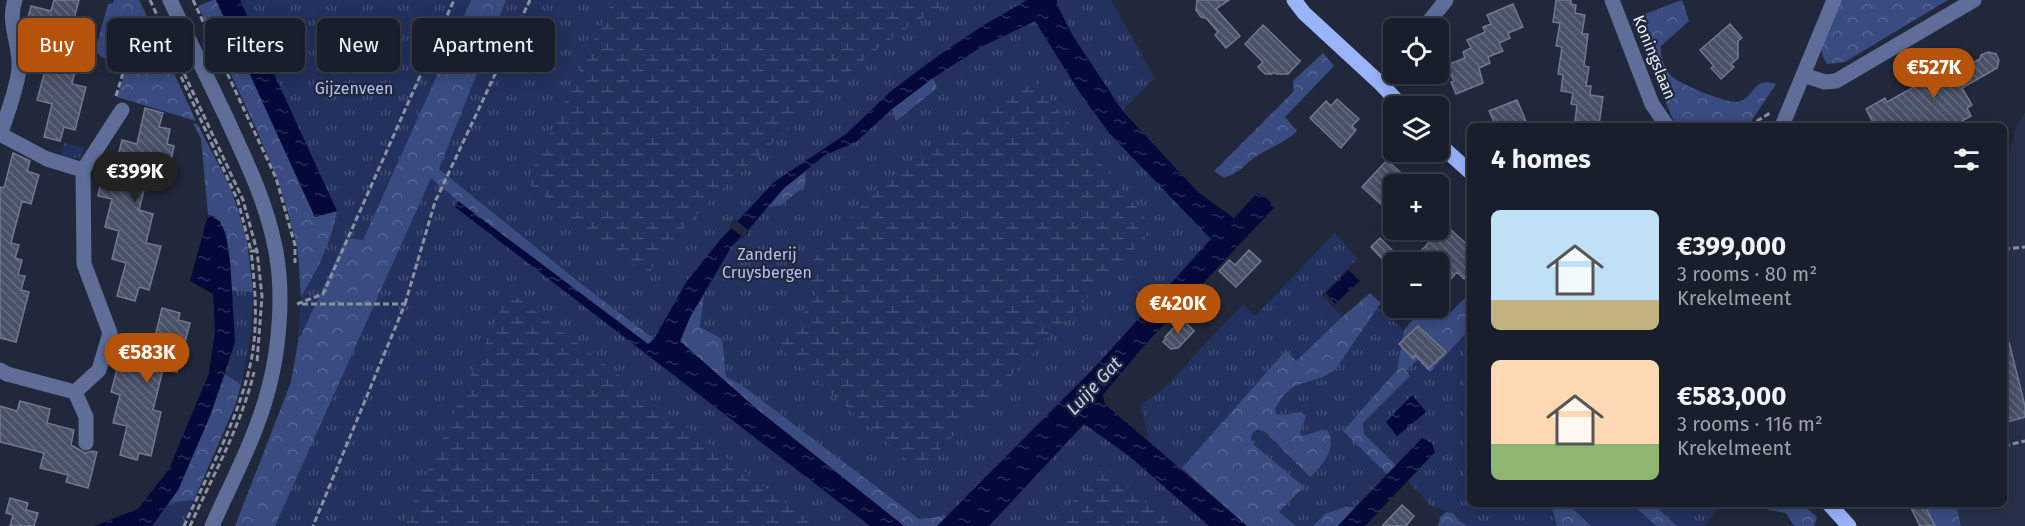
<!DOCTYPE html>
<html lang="en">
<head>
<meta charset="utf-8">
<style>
	:root { --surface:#191e2c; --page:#262b38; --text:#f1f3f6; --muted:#9fa2a9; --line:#373c48; --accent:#b45309 }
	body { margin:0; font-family:"Fira Sans",sans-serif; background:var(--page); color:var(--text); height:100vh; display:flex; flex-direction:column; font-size:22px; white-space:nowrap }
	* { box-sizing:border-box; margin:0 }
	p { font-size:20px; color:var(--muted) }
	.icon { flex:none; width:33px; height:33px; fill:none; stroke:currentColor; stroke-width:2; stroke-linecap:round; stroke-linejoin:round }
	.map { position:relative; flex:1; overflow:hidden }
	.panel { position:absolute; left:1467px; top:123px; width:540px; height:384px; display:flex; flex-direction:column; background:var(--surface); border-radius:9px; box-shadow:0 3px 15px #0003,0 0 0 2px var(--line) }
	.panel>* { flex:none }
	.hud { position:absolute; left:18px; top:18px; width:570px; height:54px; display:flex; gap:12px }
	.tools { position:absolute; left:1383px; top:18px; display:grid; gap:12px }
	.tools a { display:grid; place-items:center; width:66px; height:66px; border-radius:9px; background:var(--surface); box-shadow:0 3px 15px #0003,0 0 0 2px var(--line); font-size:30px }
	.price { position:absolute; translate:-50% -51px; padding:0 14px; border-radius:21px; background:var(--accent); color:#fff; font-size:20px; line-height:39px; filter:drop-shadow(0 2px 3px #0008) }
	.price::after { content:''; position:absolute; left:50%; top:36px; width:18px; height:14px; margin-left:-9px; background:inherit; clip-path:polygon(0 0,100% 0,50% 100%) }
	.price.active { background:#222; color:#fff }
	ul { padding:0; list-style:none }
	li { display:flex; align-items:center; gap:18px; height:150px; padding:0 24px }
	li span { display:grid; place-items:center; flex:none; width:168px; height:120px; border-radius:9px; color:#555 }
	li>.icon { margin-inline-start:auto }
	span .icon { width:72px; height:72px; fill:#fffc; stroke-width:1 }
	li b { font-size:26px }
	h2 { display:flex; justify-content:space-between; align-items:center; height:72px; padding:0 24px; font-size:26px }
	.tag { padding:0 21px; border-radius:9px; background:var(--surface); box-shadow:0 3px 15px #0003,0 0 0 2px var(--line); font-size:21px; line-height:54px }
	.tag.active { background:var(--accent); color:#fff }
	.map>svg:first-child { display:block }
	.built { fill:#28314a }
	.grass { fill:url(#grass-tufts) }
	.forest { fill:url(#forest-crowns) }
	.wetland { fill:url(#wetland-marsh) }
	.pitch { fill:#22315d }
	.water { fill:url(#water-ripples) }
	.pier { fill:#21283b }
	.building { fill:url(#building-back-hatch); stroke:#707990; stroke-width:1.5 }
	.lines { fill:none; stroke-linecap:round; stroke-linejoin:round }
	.path { stroke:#8c91a0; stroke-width:3; stroke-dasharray:6 3; stroke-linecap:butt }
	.minor { stroke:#5e6e98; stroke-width:15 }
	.major { stroke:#9ab4f9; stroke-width:15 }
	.labels { text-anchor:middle; stroke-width:4.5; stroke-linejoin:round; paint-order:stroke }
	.street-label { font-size:16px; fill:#eff3fe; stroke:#21283b }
	.park-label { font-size:16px; fill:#afc2f3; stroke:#21283b }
	.water-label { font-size:18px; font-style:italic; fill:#c3d0f2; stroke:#21283b }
</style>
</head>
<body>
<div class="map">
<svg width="2025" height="526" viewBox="0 0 2025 526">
	<defs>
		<pattern id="grass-tufts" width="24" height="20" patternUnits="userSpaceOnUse" patternTransform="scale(1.5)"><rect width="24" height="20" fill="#22315d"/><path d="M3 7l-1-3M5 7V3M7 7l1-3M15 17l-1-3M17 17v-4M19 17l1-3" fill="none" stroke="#424f75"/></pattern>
		<pattern id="forest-crowns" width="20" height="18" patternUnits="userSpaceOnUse" patternTransform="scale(1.5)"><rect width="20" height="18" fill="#394b80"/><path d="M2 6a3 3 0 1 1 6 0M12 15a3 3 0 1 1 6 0" fill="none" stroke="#566593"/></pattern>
		<pattern id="wetland-marsh" width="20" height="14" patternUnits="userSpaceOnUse" patternTransform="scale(1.5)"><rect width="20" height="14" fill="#22315d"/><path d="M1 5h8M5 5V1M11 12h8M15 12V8" fill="none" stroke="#424f75"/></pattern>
		<pattern id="water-ripples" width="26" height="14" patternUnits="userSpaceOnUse" patternTransform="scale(1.5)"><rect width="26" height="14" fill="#040939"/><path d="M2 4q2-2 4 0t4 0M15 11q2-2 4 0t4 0" fill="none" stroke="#292d57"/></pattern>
		<pattern id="building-back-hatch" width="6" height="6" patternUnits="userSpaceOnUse" patternTransform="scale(1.5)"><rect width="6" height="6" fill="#495167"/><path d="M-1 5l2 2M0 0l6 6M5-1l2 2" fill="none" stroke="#646a7e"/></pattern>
	</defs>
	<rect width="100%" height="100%" fill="#21283b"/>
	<path class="built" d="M2025,112V526H1961L1956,504H2004V191L2009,153L2016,128Z"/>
	<path class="grass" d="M216,0H1111L1155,78L1123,110L1198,192L1234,218L1257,193L1268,199L1274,208L1143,347L1103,395L1105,404L1149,441L1140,404C1164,393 1178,374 1195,355C1210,338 1227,321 1243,305L1255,316L1335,233L1357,259L1322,295L1342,317L1296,362L1286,350L1182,468L1247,526H260L380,202L363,240L346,238L298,342L301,297L317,268L334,230L337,211Z
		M64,143L84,148L81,157L61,160Z
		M232,291L253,292L251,335L241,385L225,374L235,342Z
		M1378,308L1404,330L1397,370L1343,431L1387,474L1355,507C1336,508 1326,513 1313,526H1296L1279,512L1301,492L1253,444L1251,438L1253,431L1264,432L1310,477L1321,430L1303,436L1300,434L1304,423L1291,412L1282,415L1277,414L1275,409L1283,396L1294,386L1335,370Z
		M1470,329V504H1551L1557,526H1468L1459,521L1453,513L1432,507L1408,481L1435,452L1422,438L1396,465L1364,434L1363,423L1410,376L1405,370L1419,359L1430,371Z
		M194,500L183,526H152L168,503Z
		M1657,504H1722L1704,526H1677L1655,506Z"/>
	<path class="forest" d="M114,0H139L157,36L110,60L101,57L95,50L108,4L113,3Z
		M213,0H216L315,217L337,211C332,242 317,270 301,297C299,281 300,263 297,247C280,167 233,81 198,6Z
		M471,0H506L439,169L580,283L654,339L648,344L458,201L431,178L275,526H235L291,382L298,342L346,238L363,240Z
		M1682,0L1689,21L1661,46C1660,55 1664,69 1671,76C1680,84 1725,103 1737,102C1756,98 1752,76 1776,84L1748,126H1677L1674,122L1631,19Z
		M1841,0H1948L1845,62L1827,64C1812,43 1831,20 1841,0Z
		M156,48L163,49L196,121L117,97L128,63Z
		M1323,53L1334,66L1285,117L1297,131C1286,142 1273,146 1260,154C1245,163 1242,172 1224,178L1214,171L1294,91L1293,81Z
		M933,78L937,88L896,121L892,109Z
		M193,123L198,125L230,187L238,210L247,240L253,292L232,291L230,261L214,216L208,215L201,139Z
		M806,171L805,186L781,205L768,207L783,189Z
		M1370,293L1381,303L1335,370L1323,377L1294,386L1283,396L1275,409L1277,414C1284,416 1293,412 1301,412L1306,416L1300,434L1303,436L1321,430H1327C1338,446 1323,466 1310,477L1265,432L1258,430L1253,432L1251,438L1253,444L1304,487L1279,512L1296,526H1247L1182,468L1286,350L1296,361L1342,317Z
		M1470,293V329L1430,372L1419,359L1406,370L1410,376L1363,423L1364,434L1396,465L1387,474L1343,431L1397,370L1404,330L1413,319L1449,314Z
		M704,295L700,327L722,339L726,377L740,384L919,519L947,516L937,526H904L758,410L680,342L690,317Z
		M225,374L241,385L235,406L194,500L168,503L178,490L210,416Z
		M1551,504H1657L1655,506L1677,526H1557Z
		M1766,504H1802L1817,517L1814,526H1794L1786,513L1769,510Z
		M1923,504H1956L1961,526H1935Z
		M1345,507H1355L1338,526H1313L1325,514Z
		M1446,512L1453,513L1459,521L1468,526H1438L1440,517Z"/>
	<path class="wetland" d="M613,0H958C891,28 831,89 778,138C732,180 684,220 649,273L617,255L527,182Z
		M1030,75L1154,229L919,471L778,347L816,297L805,269L881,184L970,128Z
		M509,291L816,526H403Z
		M1105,468L1173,526H1049Z"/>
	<path class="pitch" d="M1568,504H1632L1656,526H1591Z"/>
	<path class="water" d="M216,0H240L337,211L315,217Z
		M1027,0H1057V5L1073,36L1122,110L1198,192L1234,218L1257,193L1268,199L1274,208L1143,347L1103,395L1105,404L1247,526H1209L1128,455L1084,424L989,526H937L1094,368L1211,239L1109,133L1080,93L1035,21L983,46L933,78L892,109L856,142L825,155L783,189L750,228L732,246L690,317L680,341L758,410L904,526H870L455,207L458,201L648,344L654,339L687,281L720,240L774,182L846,134L891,91L935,58L984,25Z
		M208,215L220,221L226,235L230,261L235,342L210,416L178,490L152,526H94L138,509L169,469L209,373L215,331L213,294L190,281Z
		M1348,270L1360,281L1335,304L1326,293Z
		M1412,395L1426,412L1397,436L1386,422Z
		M1422,438L1432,443L1435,452L1365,526H1338Z"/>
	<path class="pier" d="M735,219L750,232L744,238L729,226Z"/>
	<path class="building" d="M54,0H79L69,38L74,40L72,46L80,49L72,84L86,87L75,130L64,127L60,141L44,137L52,104L37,100L45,71L31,68L38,40L25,36L24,33L31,6L51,11Z
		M1197,0H1229L1216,9L1240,36L1226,48L1215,35L1218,32L1206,18L1201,17L1196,10Z
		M1556,0H1571V4L1576,5L1575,13L1585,15L1582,34H1588L1584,66L1589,67L1586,86H1591L1590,95L1603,97L1599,125L1575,121L1577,105L1571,104L1573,93L1561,91L1563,75L1558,74L1562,47L1556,46L1560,23L1553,22Z
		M1513,4L1523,27L1508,33L1510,38L1499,43L1503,51L1488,57L1490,63L1479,68L1483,83L1456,94L1451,82L1454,81L1447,65L1465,58L1463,52L1471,48L1467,40L1485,32L1483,27L1491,24L1487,15Z
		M1730,24L1742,38L1738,41V58L1731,64L1734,67L1721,79L1711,68L1714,66L1700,50Z
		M1263,25L1300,61L1288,74H1276L1274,72L1272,74H1265L1258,67L1263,62L1245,44Z
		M1988,52L1996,54L1999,60L1997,68L1962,88L1972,105L1967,108L1971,116L1962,121L1965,126H1875L1866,109L1885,98L1887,102L1950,67L1953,72L1957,71L1980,59L1981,55Z
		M1337,99L1359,119L1352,126L1356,130L1341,148L1310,118L1326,101L1331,106Z
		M1517,100L1528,126H1496L1489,111Z
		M145,108L163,113L159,127L170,129L167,144L174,146L171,160L159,157L153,186L146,184L142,198L139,210L153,214L146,243L161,246L149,290L139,287L135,301L117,296L126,263L112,259L119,231L105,227L112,199L98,196L105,165L115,168L122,140L137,144Z
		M13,153L30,161L27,171L39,175L31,204L22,201L11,243L19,245L15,258L22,260L18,275L25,276L21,290L29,292L16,342L0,338V187L4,188Z
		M1387,160L1413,184H1394V197L1384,207L1362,187Z
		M1450,229L1470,247V272L1464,279L1457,272L1449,281L1438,271V262H1429L1419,253L1440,231L1445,235Z
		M1380,238L1404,262H1385L1371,247Z
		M1249,250L1261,261L1236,287L1219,271L1229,260L1235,265Z
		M162,308L180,313L178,320L190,323L177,372L163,369L153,410L161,412L151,456L139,453L137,460L120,455L127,426L113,423L120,395L111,392L119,362L133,366L140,338L154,341Z
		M1182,319L1194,331L1178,348L1171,349L1163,342L1166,338L1165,337Z
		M1418,326L1446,352L1428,369L1415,355L1413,358L1399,344Z
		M2004,342H2009L2025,406V417L2004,423Z
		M20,401L50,409L47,423L74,430L71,445L85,453L92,451L97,452L88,488L66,482L68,475L40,468L44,453L0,442V406L17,411Z
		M10,498L28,503L26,510L38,513L34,526H10L13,515L6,513Z
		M1909,504H1924L1935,526H1920Z
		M1402,505L1414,516L1406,526H1382Z"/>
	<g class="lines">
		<path class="path" d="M150,0L243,200L257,251L262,296L257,362
			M193,0L276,178L295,245V263
			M166,44L238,201L251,251
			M116,96L126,63L168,43
			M1749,126L1770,113
			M2004,249L2025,247
			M297,304L323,294L454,0
			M302,304H405L313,526
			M405,304L435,202L530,0
			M2004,446L2025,441
			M184,526C209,471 241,415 252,356C258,321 255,286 251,251H257
			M190,526C213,475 241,426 254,372"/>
		<path class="minor" d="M170,0C189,40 208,80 227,119C246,161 266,201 275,247C284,289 280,345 269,387C257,435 232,481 212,526
			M1612,0L1652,104L1667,126
			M1424,28L1446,0
			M1803,75L1825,82L1836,81L1974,0
			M1381,84L1394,69
			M1782,126L1834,0
			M0,134L47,159L83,170
			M0,135C6,118 19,83 19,66C20,44 7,22 15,0
			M0,370L7,374L75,392L99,370L110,333L84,264L83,170L122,110
			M75,392L86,417V443"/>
		<path class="major" d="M1294,0L1304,13L1381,84L1402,106
			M1438,143L1470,172
			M1829,504L1849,526"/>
	</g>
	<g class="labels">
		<g class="street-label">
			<text transform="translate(1655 57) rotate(68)" y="6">Koningslaan</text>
		</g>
		<g class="park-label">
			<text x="354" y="94">Gijzenveen</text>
			<text x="767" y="260">Zanderij<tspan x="767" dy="18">Cruysbergen</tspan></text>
		</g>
		<g class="water-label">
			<text transform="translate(1094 386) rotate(-47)" y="6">Luije Gat</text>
		</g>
	</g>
</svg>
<div class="tools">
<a><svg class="icon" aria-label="locate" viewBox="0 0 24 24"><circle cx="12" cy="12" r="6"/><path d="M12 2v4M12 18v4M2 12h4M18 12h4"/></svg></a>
<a><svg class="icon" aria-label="layers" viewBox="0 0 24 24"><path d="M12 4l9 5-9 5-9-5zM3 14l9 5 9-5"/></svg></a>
<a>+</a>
<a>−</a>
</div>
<b class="price" style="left:1934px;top:99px">€527K</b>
<b class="price active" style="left:135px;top:203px">€399K</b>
<b class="price" style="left:1178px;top:335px">€420K</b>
<b class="price" style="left:147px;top:384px">€583K</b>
<div class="hud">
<a class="tag active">Buy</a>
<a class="tag">Rent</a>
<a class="tag">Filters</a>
<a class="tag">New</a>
<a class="tag">Apartment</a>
</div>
<section class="panel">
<h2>4 homes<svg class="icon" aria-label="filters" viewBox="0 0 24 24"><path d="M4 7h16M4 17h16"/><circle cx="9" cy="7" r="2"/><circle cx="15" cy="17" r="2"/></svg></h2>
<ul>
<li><span style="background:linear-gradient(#bfe0f5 75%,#c2b280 0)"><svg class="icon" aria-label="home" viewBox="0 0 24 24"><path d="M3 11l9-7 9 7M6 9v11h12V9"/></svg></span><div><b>€399,000</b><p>3 rooms · 80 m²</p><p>Krekelmeent</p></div></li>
<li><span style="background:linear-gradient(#ffd9b3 70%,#8fb573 0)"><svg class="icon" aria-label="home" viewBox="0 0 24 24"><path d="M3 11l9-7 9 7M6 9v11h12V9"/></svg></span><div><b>€583,000</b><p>3 rooms · 116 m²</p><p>Krekelmeent</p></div></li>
</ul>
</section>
</div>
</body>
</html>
